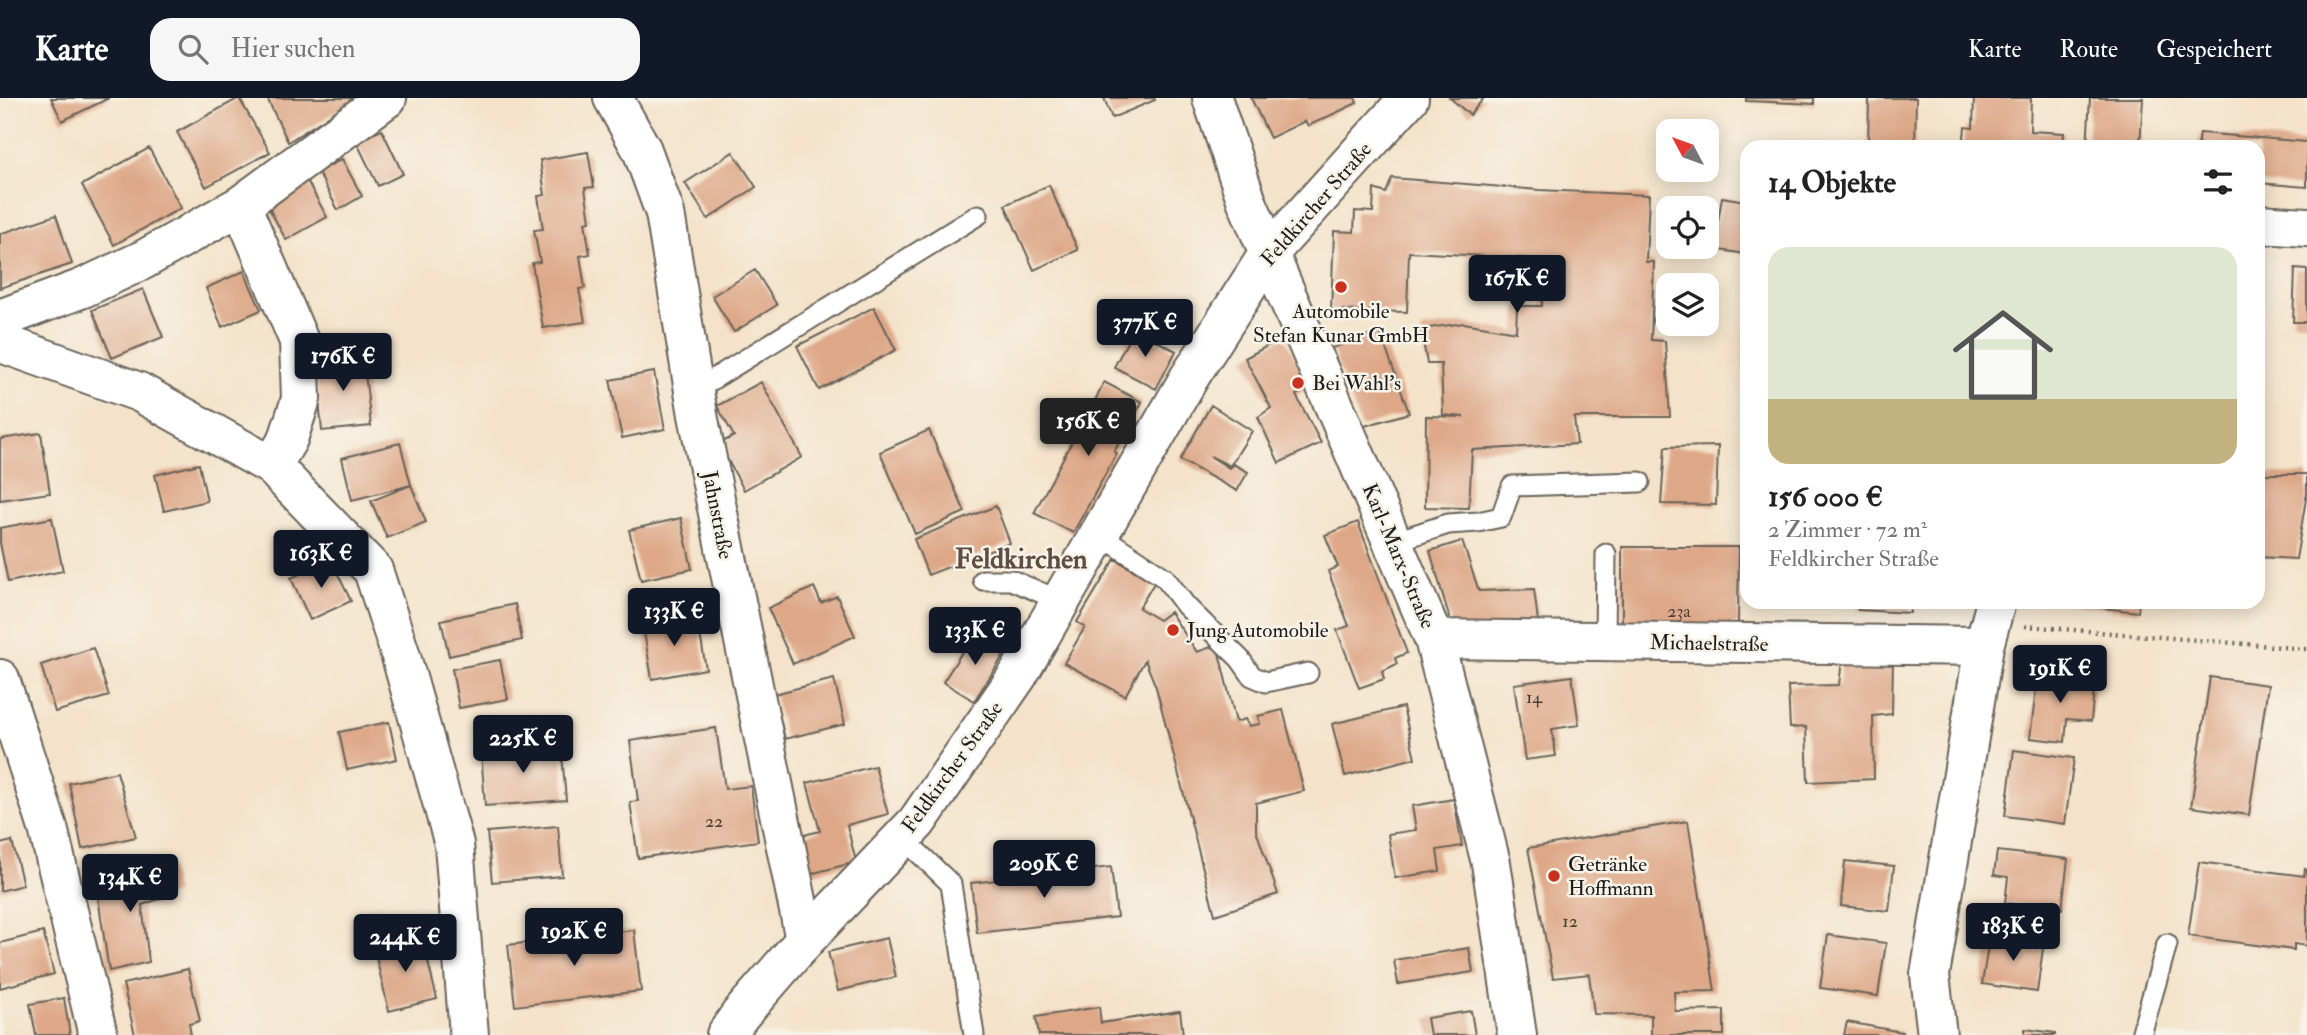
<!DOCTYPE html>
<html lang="de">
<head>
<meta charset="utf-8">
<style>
	:root { --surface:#fff; --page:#f6f6f6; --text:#222; --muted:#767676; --accent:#111827 }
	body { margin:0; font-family:"IM FELL Double Pica",serif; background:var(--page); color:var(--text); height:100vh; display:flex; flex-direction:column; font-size:26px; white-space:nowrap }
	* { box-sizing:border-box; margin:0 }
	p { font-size:23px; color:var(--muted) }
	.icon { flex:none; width:38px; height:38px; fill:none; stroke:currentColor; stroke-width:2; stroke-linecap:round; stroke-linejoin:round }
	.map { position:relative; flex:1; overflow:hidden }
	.sheet { position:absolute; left:1740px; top:42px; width:525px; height:469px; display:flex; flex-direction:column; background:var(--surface); border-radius:21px; box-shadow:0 4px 18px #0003 }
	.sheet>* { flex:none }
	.needle { width:46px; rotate:311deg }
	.controls { position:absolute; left:1656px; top:21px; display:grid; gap:14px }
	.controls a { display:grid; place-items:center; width:63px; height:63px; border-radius:14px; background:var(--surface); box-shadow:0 4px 18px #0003; font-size:35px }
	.price { position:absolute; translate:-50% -60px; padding:0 16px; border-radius:7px; background:var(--accent); color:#fff; font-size:23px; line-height:46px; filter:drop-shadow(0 2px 4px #0008) }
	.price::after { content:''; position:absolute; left:50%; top:42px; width:21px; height:16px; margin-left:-10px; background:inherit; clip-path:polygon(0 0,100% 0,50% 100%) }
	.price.current { background:#222; color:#fff }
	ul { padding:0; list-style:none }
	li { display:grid; align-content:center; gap:14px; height:371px; padding:0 28px }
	li span { display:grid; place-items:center; height:217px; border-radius:21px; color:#555 }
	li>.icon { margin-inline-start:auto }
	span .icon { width:126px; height:126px; fill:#fffc; stroke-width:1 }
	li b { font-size:30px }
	h2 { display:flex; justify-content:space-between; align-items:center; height:84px; padding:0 28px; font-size:30px }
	header { display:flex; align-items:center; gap:42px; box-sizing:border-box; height:98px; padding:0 35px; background:var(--accent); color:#fff }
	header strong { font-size:33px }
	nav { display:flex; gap:38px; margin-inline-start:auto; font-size:24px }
	.search { width:490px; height:63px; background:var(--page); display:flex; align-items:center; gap:18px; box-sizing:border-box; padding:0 24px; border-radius:21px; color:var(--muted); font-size:26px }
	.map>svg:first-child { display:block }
	.building { fill:#dea888 }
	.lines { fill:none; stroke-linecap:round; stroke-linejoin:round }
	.service-casing { stroke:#686259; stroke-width:23 }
	.minor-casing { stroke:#686259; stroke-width:42 }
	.tertiary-casing { stroke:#686259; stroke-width:42 }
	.path { stroke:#686259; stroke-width:4.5; stroke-dasharray:2 5; stroke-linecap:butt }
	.service { stroke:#fff; stroke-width:19 }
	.minor { stroke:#fff; stroke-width:38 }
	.tertiary { stroke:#fff; stroke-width:38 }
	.poi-dot { fill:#c8321e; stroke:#f7f3e8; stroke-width:2.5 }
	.labels { text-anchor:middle; stroke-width:5; stroke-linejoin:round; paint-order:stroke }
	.number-label { font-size:18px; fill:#4c3f37 }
	.street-label { font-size:21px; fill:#1c1c1c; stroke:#f7f3e8 }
	.poi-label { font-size:21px; fill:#1c1c1c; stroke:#f7f3e8; text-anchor:start }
	.district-label { font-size:28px; font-weight:bold; fill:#604d42; stroke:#f7f3e8 }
</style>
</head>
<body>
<header>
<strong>Karte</strong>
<div class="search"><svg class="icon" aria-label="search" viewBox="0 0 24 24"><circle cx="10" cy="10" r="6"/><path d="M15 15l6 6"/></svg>Hier suchen</div>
<nav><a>Karte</a><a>Route</a><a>Gespeichert</a></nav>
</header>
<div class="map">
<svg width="2307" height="937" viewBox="0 0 2307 937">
	<rect width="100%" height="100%" fill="#f7f3e8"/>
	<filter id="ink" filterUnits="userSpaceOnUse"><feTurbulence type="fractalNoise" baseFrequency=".0143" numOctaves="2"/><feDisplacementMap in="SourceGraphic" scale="14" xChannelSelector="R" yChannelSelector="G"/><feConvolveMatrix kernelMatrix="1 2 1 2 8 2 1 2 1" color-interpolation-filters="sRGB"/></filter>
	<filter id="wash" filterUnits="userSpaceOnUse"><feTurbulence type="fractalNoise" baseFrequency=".00686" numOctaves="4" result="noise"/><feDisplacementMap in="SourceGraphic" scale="28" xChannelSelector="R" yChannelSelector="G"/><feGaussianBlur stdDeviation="1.57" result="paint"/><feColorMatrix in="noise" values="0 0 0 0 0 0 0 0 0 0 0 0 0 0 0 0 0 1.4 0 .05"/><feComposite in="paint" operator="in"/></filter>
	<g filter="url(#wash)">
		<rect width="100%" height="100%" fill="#f4e3ca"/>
		<g id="blocks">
			<path class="building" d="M51,0H109L62,23Z
				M239,0L270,54L206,89L177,34Z
				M267,0H357L288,44Z
				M1104,0H1154L1155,2L1112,20Z
				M1251,0H1355L1357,5L1308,28L1305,23L1270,40Z
				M1450,0H1484L1470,17Z
				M1746,0H1814V6L1746,3Z
				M1869,0H1916L1915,49H1868Z
				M1974,0H2031L2030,33L2064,35L2063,49H1963L1965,29L1973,30Z
				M2090,0H2143L2140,49H2087Z
				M382,32L403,76L378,88L356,43Z
				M2200,35L2307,44V89L2258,85V49H2198Z
				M149,50L181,110L114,147L82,87Z
				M588,54L594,89L585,90L590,123L585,124L590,156L580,158L585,190L579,191L585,224L543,230L532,165L540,164L534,132L543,131L538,98L545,97L540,62Z
				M733,54L756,89L708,121L685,85Z
				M342,61L362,98L338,112L318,74Z
				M305,79L327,119L286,142L264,101Z
				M1392,80L1539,92L1649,97L1646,164H1654L1651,242L1665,243L1670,319H1574L1577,346L1472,352L1469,410L1425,409L1426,318L1464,319L1443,317L1441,266H1427L1421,231L1464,225L1516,234L1517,208H1542L1543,161L1409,154L1407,214L1331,212L1334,133L1354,134L1355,113L1373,114L1374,91L1386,95Z
				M1049,87L1078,152L1034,172L1005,107Z
				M1722,99L1746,103V156L1706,150V123L1718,124Z
				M56,117L72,166L0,190V136Z
				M2258,166H2264L2262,214H2258Z
				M2295,171L2307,172V224H2293Z
				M755,172L777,207L734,234L712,198Z
				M244,173L261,212L222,229L206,190Z
				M143,191L163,239L112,260L92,212Z
				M874,209L896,252L819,292L797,248Z
				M1134,231L1176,253L1156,291L1114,269Z
				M1380,234L1409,315L1361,329L1332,250Z
				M1284,239L1311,290L1296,297L1321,345L1279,365L1258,319L1271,310L1245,260Z
				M363,257L371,328L322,333L315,262Z
				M654,274L665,331L622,340L610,282Z
				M761,284L802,359L744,392L719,346L734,338L717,308Z
				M1104,284L1142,304L1124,339L1122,338L1114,354L1117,355L1073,435L1034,415L1077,334L1079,335Z
				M1211,307L1252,333L1230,368L1210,358L1229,370L1233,366L1248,374L1237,393L1180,362Z
				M929,332L965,414L915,436L880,354Z
				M41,335L50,395L0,402V341Z
				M400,345L411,387L426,424L387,440L371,403L411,387L352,402L342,360Z
				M1718,348L1716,407L1661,406L1665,349Z
				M199,366L207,403L164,413L155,377Z
				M2258,376H2307V395L2296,461L2258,459Z
				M996,408L1010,445L928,477L914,441Z
				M52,420L63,473L8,484L0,445V430Z
				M681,420L692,471L641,482L629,432Z
				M1358,424L1407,555L1395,560L1397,566L1382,573L1384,581L1359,590L1337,532L1349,528L1328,473L1338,469L1325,437Z
				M1462,443L1479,493L1534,491L1539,531L1453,532L1430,453Z
				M1622,449H1739L1738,526H1622Z
				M1115,461L1154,485L1139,510L1159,522L1170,514L1197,554L1217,547L1236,624L1245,621L1249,628L1260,626L1258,618L1283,612L1304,693L1256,705V732L1278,796L1215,817L1156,589L1145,562L1125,598L1064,565L1085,529L1077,524Z
				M331,462L351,503L310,522L291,480Z
				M814,489L821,505L837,498L855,538L793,566L768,510Z
				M1859,504H1910V515L1858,512Z
				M2067,504H2139L2138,514L2067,506Z
				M515,506L522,542L449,558L441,522Z
				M697,518L706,571L652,581L643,528Z
				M975,534L1006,554L974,603L943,584Z
				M93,550L109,598L55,614L41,567Z
				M500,562L508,601L459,610L452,571Z
				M1842,562H1893L1892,616L1873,618L1874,681L1808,684L1806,629L1790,630L1788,588L1839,587Z
				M2038,575L2095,581L2091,623L2067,621L2065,644L2030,640Z
				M1572,578L1579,627L1552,631L1556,658L1525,662L1514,586Z
				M2210,579L2268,587L2249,717L2191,709Z
				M834,581L845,626L785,641L774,596Z
				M1403,609L1415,660L1345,678L1332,626Z
				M389,624L397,661L347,672L339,634Z
				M716,630L725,691L751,688L758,743L638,760L630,704L638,703L630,643Z
				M561,645L566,702L485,708L481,652Z
				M2014,652L2074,660L2065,726L2005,718Z
				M875,668L888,716L847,727L856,764L810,776L800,738L820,733L807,685Z
				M117,674L136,739L82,751L69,685Z
				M1454,701L1462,748L1437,752L1440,773L1395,780L1388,736L1416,732L1412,708Z
				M1688,723L1715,893L1674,894L1675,913L1724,912V937H1651V917L1594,916L1589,876L1553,880L1528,750Z
				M558,728L562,778L492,784L487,734Z
				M12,743L23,787L0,793V746Z
				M1997,753L2068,761L2062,811L2005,805L2008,779L1994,777Z
				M1845,763L1894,768L1889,813L1841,808Z
				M2199,764L2304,778L2305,771L2307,772V848L2294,846V852L2188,838Z
				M170,768L176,795L142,807L149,864L109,873L96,786Z
				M1111,769L1117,819L977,835L971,785Z
				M634,832L641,893L515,908L508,847Z
				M43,834L54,876L0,890V845Z
				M1990,835L2044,843L2037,894L1982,886Z
				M1828,837L1886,845L1878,898L1820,890Z
				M422,839L437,901L389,913L374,851Z
				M887,840L896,879L838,893L828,854Z
				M1469,850L1473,874L1398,886L1394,862Z
				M188,871L200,923L189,926L191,937H135L123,886Z
				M64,900L70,937H36L30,906Z
				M1099,909L1101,925L1180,913L1183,937H1039L1036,919Z
				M1471,913L1475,937H1430L1427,920Z
				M1847,924L1902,934L1901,937H1844Z
				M2025,931L2055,935V937H2025Z"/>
		</g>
	</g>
	<g filter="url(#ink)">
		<use href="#blocks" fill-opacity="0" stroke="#686259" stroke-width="2"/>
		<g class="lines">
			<defs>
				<path id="service" d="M694,293L978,117
					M1099,436L1165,480L1186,508L1240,561L1252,578L1266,584L1308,575
					M1393,444L1448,426L1478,424L1501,419L1512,388L1640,384
					M983,482H1011L1061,503
					M1605,543L1606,456
					M902,739L951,786L974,937
					M2141,937L2167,846"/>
				<path id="minor" d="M613,0L642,52L665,115L698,317L805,842
					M1212,0L1247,104L1434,541L1491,765L1517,937
					M241,107L299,243L301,301L288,341L272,368
					M2258,126L2307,129
					M0,221L83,190L143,162L241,107L387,0
					M0,239L7,247L139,294L272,368L373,472L400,555L454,746L469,937
					M1434,541L1984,548
					M0,581L48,730L98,937
					M1937,937L1930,877L1984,548L1996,504"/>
				<path id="tertiary" d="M726,937L740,917L805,842L917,724L1018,577L1189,280L1269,155L1409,0"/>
			</defs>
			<use href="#service" class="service-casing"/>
			<use href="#minor" class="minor-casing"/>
			<use href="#tertiary" class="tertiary-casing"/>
			<path class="path" d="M2025,528L2307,551"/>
			<use href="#service" class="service"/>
			<use href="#minor" class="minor"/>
			<use href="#tertiary" class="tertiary"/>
		</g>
	</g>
	<g class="poi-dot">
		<circle cx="1341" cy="189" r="7"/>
		<circle cx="1298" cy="285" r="7"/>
		<circle cx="1173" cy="532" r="7"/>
		<circle cx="1554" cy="778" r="7"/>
	</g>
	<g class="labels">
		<g class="number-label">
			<text x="1679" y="519">23a</text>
			<text x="1534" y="605">14</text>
			<text x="714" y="729">22</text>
			<text x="1570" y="829">12</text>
		</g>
		<g class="street-label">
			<text transform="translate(1316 106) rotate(-49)" y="7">Feldkircher Straße</text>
			<text transform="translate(718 417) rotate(79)" y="7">Jahnstraße</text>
			<text transform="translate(1399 458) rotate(67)" y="7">Karl-Marx-Straße</text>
			<text transform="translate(1709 545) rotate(1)" y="7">Michaelstraße</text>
			<text transform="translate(952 669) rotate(-54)" y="7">Feldkircher Straße</text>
		</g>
		<g class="poi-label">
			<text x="1341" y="220" text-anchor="middle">Automobile<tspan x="1341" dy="24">Stefan Kunar GmbH</tspan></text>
			<text x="1312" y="292">Bei Wahl's</text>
			<text x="1187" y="539">Jung Automobile</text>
			<text x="1568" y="773">Getränke<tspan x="1568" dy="24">Hoffmann</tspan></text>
		</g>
		<g class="district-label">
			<text x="1021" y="470">Feldkirchen</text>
		</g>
	</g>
</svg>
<div class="controls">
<a><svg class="needle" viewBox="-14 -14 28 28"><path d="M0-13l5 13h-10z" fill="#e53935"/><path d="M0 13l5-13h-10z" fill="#767676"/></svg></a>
<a><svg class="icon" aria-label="locate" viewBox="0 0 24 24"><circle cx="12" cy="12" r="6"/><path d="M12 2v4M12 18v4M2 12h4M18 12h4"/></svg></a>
<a><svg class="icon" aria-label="layers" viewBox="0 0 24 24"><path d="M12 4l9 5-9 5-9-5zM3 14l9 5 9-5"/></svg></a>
</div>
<b class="price" style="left:1517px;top:217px">167K €</b>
<b class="price" style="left:1145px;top:261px">377K €</b>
<b class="price" style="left:343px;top:295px">176K €</b>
<b class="price current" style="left:1088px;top:360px">156K €</b>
<b class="price" style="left:321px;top:492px">163K €</b>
<b class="price" style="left:674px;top:550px">133K €</b>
<b class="price" style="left:975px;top:569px">133K €</b>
<b class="price" style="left:2060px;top:607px">191K €</b>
<b class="price" style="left:523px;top:677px">225K €</b>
<b class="price" style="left:1044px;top:802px">209K €</b>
<b class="price" style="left:130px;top:816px">134K €</b>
<b class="price" style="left:2013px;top:865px">183K €</b>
<b class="price" style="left:574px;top:870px">192K €</b>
<b class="price" style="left:405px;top:876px">244K €</b>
<section class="sheet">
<h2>14 Objekte<svg class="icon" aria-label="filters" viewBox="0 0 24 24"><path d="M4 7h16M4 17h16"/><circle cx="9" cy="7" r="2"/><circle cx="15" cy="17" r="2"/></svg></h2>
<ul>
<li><span style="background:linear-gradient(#dfe7d0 70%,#c2b280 0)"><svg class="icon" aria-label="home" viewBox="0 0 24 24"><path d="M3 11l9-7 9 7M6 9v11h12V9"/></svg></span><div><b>156 000 €</b><p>2 Zimmer · 72 m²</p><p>Feldkircher Straße</p></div></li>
</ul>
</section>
</div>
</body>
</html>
